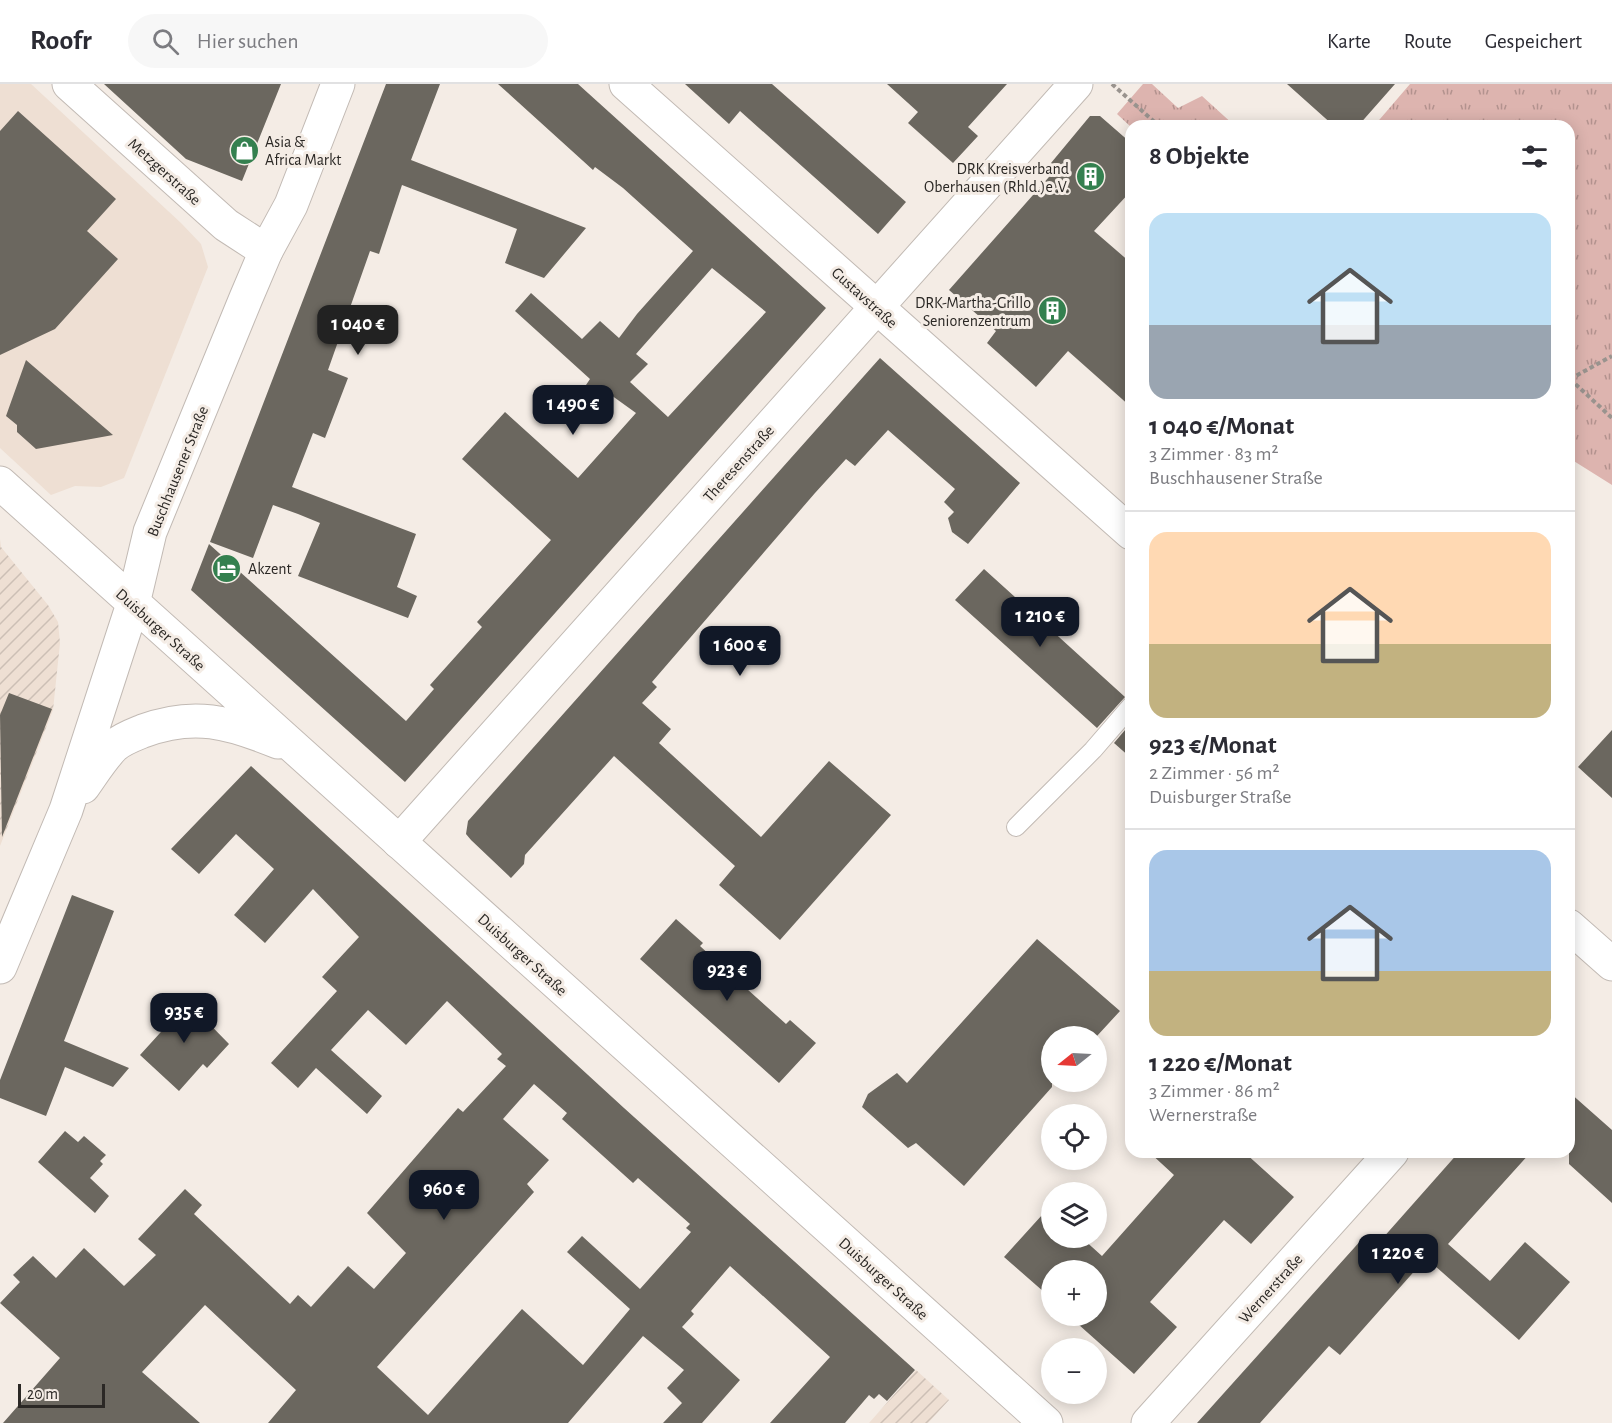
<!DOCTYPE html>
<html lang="de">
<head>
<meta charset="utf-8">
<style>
	:root { --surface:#fff; --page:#f7f7f7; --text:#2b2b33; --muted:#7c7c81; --line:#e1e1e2; --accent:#111827 }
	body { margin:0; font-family:"Alegreya Sans",sans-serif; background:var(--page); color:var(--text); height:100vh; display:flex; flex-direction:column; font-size:22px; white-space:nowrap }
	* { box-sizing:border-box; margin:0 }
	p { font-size:20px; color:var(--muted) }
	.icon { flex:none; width:33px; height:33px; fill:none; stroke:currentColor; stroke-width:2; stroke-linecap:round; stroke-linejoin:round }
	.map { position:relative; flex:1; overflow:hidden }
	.side { position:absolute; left:1125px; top:36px; width:450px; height:1038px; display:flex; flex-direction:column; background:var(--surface); border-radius:18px; box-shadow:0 3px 15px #0003 }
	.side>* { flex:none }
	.needle { width:39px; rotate:252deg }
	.fabs { position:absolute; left:1041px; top:942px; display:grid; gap:12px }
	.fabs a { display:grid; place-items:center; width:66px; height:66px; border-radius:50%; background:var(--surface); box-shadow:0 3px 15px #0003; font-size:30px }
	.scale { position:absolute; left:18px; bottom:15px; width:87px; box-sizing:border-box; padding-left:6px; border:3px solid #2b2825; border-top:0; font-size:16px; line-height:21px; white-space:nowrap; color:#2b2825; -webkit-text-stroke:4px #f4ece5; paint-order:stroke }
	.price { position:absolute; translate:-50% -51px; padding:0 14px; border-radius:12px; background:var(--accent); color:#fff; font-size:20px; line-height:39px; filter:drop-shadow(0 2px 3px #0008) }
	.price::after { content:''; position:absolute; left:50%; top:36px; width:18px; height:14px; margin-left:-9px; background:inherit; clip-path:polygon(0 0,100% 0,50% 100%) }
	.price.on { background:#222; color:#fff }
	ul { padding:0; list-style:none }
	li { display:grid; align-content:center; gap:12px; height:318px; padding:0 24px }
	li+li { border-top:2px solid var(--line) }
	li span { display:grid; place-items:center; height:186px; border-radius:18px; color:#555 }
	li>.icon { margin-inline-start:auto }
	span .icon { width:108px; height:108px; fill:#fffc; stroke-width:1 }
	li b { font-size:26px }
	h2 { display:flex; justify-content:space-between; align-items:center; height:72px; padding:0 24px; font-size:26px }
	header { display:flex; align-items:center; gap:36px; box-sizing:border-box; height:84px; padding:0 30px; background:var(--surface); border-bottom:2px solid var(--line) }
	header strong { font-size:28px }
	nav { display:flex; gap:33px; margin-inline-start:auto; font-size:21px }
	.search { width:420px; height:54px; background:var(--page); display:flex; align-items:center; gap:15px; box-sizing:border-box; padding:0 21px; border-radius:33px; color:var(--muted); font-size:22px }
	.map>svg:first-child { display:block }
	.built { fill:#eedfd3 }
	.industrial { fill:url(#industrial-furrows) }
	.park { fill:url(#park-tufts) }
	.building { fill:#6b675f; fill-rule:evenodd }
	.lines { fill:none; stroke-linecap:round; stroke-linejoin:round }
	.service-casing { stroke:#c2bab4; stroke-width:20 }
	.minor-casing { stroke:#c2bab4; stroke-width:35 }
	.secondary-casing { stroke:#c2bab4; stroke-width:35 }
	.path { stroke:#99938e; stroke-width:4; stroke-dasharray:4.5 3; stroke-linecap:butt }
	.service { stroke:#fff; stroke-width:18 }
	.minor { stroke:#fff; stroke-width:33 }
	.secondary { stroke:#fff; stroke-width:33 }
	.labels { text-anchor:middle; stroke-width:6; stroke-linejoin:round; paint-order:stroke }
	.poi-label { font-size:16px; fill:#2b2825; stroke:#f4ece5; text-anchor:start }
	.street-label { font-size:16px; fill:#2b2825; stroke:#f4ece5 }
</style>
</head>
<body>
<header>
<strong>Roofr</strong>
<div class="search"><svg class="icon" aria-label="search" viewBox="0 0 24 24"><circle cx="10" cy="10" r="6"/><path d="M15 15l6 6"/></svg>Hier suchen</div>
<nav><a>Karte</a><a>Route</a><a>Gespeichert</a></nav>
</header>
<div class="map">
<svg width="1612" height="1339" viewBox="0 0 1612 1339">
	<defs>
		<pattern id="industrial-furrows" width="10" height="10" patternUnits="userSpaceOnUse" patternTransform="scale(1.5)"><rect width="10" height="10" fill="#eedfd3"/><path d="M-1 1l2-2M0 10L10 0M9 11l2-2" fill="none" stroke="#ccbfb5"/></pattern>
		<pattern id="park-tufts" width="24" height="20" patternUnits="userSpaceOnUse" patternTransform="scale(1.5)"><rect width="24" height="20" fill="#ddb4af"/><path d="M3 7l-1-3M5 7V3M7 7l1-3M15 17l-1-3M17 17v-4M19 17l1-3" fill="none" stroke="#b3928e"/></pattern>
	</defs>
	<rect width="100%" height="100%" fill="#f4ece5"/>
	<path class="built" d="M0,0H31L181,139L201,160L208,183L124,394L101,403L75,402L51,411L0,364Z"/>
	<path class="industrial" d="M0,455L1,463L48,521L58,538L60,559L53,626L0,762Z
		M916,1286L949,1316L928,1339H869Z"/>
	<path class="park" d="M1143,0H1152L1178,24L1202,12L1235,42L1131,43L1117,30Z
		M1410,0H1612V401L1569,374V42H1374Z"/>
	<path class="building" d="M104,0H281L242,97L186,75Z
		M386,0H440L411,76L586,144L544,194L505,179L517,145L402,101L379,170L370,167L328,286L348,294L325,354L313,349L292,403L416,450L397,503L417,512L408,534L298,492L320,439L298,430L273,421L253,474L210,458Z
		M498,0H578L826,224L405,698L191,506L209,460L406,637L434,605L430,601L482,543L477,538L551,456L462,375L505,328L578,394L636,329L604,306L594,317L582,307L590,295L515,227L531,209L582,255L600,237L619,254L637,230L693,167L623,104L595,83L593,86ZM712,184L766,228L668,333L630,298L648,280L636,270Z
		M685,0H772L906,118L878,150L740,27L729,40Z
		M887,0H1007L968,43L978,52L953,79L908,39L918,28Z
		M1287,0H1395L1358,42H1334Z
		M18,27L116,115L87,147L118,175L55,245L0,271V47Z
		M1090,32H1100L1131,59V107L1094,147L1131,179V323L1068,267L1036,303L987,259L996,247L949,206L1056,85L1051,79Z
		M880,274L1020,399L968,460L952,448L948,434L954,428L944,418L955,405L888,346L855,382L846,375L815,409L652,598L657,603L642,619L671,645L659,659L761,753L829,677L891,731L780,856L719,801L735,782L614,672L525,771L524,780L511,794L471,756L466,750L468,737Z
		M26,276L113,351L36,365L17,348V341L6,332Z
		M984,485L1125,613L1097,644L955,516Z
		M9,609L52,625L2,753L0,631Z
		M1131,639V674L1114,659Z
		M1612,646V714L1578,683Z
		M251,682L624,1024L915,1286L887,1317L879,1310L874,1315L869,1311L845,1339H770L830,1273L730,1182L691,1227L694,1230L682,1243L740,1296L702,1339H663L682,1319L667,1304L684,1286L643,1252L568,1339H268L296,1306L205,1221L142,1288L200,1339H3L60,1274L0,1219L20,1198L13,1191L33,1172L56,1194L84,1164L124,1202L156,1171L138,1155L185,1105L202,1121L194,1130L290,1220L298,1211L311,1223L348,1182L374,1205L406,1169L367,1129L458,1024L463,1028L506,982L497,975L502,970L447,917L406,961L368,926L331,966L382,1012L367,1030L316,984L298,1004L271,979L337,907L322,893L359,853L313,805L265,859L234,831L274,785L236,750L199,790L171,765ZM534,1000L567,1029L562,1035L633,1099L638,1094L690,1140L686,1144L691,1148L640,1205L582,1152L567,1168L630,1225L583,1281L522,1225L428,1331L377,1283L534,1108L527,1100L549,1076L503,1035Z
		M72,811L114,827L64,957L129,984L113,1003L65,983L46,1032L0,1014V996Z
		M676,835L703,859L700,862L747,905L786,940L790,936L816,959L779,999L640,875Z
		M1037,855L1120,927L1097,952H1052V1003L964,1102L916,1059L908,1064L862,1023L868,1010L897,989L907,999Z
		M180,910L229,960L207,984L203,980L179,1007L140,971L170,938L162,930Z
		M1569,1008L1612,1046V1119L1569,1080Z
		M65,1047L78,1058L84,1052L106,1071L100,1077L103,1080L90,1094L109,1112L95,1129L38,1078Z
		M1149,1068H1244L1294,1113L1251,1160L1224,1136L1150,1218L1177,1243L1134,1290L1069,1232H1096V1186H1052V1215L1004,1173L1052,1120V1154H1082L1102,1172L1174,1091Z
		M1459,1068H1531L1448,1160L1490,1197L1525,1158L1570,1198L1519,1256L1426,1174L1340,1271L1329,1262L1260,1339H1197L1363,1154L1374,1164Z"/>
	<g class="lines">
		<defs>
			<path id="service" d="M1016,743L1093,666L1131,622"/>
			<path id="minor" d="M69,0L226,141L266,167
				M626,0L1131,449
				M399,758L1076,0
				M1569,842L1612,880
				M1148,1339L1392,1068"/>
			<path id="secondary" d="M0,399L1046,1339
				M83,703C93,689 102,674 114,662C122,655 133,651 143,647C194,628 229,638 278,658
				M0,883L66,726L133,520L150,448L246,214L266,167L291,121L338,0"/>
		</defs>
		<use href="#service" class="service-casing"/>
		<use href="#minor" class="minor-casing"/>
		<use href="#secondary" class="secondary-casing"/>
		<path class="path" d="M1112,0L1159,42
			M1570,295L1612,334
			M1570,295L1612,272"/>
		<use href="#service" class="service"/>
		<use href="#minor" class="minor"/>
		<use href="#secondary" class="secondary"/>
	</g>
	<defs>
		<symbol id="shop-disc" viewBox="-11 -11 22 22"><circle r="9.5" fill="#34804f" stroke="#f4ece5"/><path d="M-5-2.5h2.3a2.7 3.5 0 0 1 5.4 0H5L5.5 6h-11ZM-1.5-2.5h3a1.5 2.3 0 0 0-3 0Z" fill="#fff"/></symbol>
		<symbol id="building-disc" viewBox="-11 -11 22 22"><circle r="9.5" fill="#34804f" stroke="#f4ece5"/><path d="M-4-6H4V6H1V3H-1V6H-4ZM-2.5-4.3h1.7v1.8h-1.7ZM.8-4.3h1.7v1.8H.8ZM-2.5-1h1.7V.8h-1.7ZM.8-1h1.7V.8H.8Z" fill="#fff"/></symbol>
		<symbol id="hotel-disc" viewBox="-11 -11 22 22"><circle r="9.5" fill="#34804f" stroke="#f4ece5"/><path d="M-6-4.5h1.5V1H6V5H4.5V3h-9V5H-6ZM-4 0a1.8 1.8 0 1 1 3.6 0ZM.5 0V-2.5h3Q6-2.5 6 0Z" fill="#fff"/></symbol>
	</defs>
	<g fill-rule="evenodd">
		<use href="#shop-disc" x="228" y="50" width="33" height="33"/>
		<use href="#building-disc" x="1074" y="76" width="33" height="33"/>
		<use href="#building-disc" x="1036" y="210" width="33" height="33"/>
		<use href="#hotel-disc" x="210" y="468" width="33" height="33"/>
	</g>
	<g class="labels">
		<g class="poi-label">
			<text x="265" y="63">Asia &amp;<tspan x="265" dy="18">Africa Markt</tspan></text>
			<text x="1069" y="90" text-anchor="end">DRK Kreisverband<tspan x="1069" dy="18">Oberhausen (Rhld.)e .V.</tspan></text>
			<text x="1031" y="224" text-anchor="end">DRK-Martha-Grillo<tspan x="1031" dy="18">Seniorenzentrum</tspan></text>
			<text x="248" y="490">Akzent</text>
		</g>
		<g class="street-label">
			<text transform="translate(165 87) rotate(42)" y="6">Metzgerstraße</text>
			<text transform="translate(865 213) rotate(42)" y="6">Gustavstraße</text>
			<text transform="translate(738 379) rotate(-48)" y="6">Theresenstraße</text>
			<text transform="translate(177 387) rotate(-68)" y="6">Buschhausener Straße</text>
			<text transform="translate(161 545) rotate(42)" y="6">Duisburger Straße</text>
			<text transform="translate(523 870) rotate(42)" y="6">Duisburger Straße</text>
			<text transform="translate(884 1194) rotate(42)" y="6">Duisburger Straße</text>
			<text transform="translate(1270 1204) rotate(-48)" y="6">Wernerstraße</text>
		</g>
	</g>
</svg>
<div class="fabs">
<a><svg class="needle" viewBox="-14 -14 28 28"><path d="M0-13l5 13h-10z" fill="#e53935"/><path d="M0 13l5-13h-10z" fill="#7c7c81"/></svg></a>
<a><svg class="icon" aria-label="locate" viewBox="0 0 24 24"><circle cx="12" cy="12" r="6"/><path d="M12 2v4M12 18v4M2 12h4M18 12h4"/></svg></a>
<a><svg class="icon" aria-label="layers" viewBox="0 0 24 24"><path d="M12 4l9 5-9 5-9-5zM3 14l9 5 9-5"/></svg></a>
<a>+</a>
<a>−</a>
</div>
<div class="scale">20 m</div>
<b class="price on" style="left:358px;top:272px">1 040 €</b>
<b class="price" style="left:573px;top:352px">1 490 €</b>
<b class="price" style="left:1040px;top:564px">1 210 €</b>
<b class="price" style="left:740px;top:593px">1 600 €</b>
<b class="price" style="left:727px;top:918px">923 €</b>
<b class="price" style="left:184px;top:960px">935 €</b>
<b class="price" style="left:444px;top:1137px">960 €</b>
<b class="price" style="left:1398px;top:1201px">1 220 €</b>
<section class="side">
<h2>8 Objekte<svg class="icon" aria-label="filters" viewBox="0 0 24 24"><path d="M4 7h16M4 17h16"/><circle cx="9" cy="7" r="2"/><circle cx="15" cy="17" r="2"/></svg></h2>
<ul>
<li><span style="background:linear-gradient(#bfe0f5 60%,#9aa5b1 0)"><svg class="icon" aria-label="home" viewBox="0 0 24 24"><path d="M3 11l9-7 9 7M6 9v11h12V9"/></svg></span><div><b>1 040 €/Monat</b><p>3 Zimmer · 83 m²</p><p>Buschhausener Straße</p></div></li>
<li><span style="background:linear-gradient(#ffd9b3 60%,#c2b280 0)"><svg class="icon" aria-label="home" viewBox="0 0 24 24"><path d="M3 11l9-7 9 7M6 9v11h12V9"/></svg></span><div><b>923 €/Monat</b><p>2 Zimmer · 56 m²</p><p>Duisburger Straße</p></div></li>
<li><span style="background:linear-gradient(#a9c7e8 65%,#c2b280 0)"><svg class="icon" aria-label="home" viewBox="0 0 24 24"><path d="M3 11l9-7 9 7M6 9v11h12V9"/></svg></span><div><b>1 220 €/Monat</b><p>3 Zimmer · 86 m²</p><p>Wernerstraße</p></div></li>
</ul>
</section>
</div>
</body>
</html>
